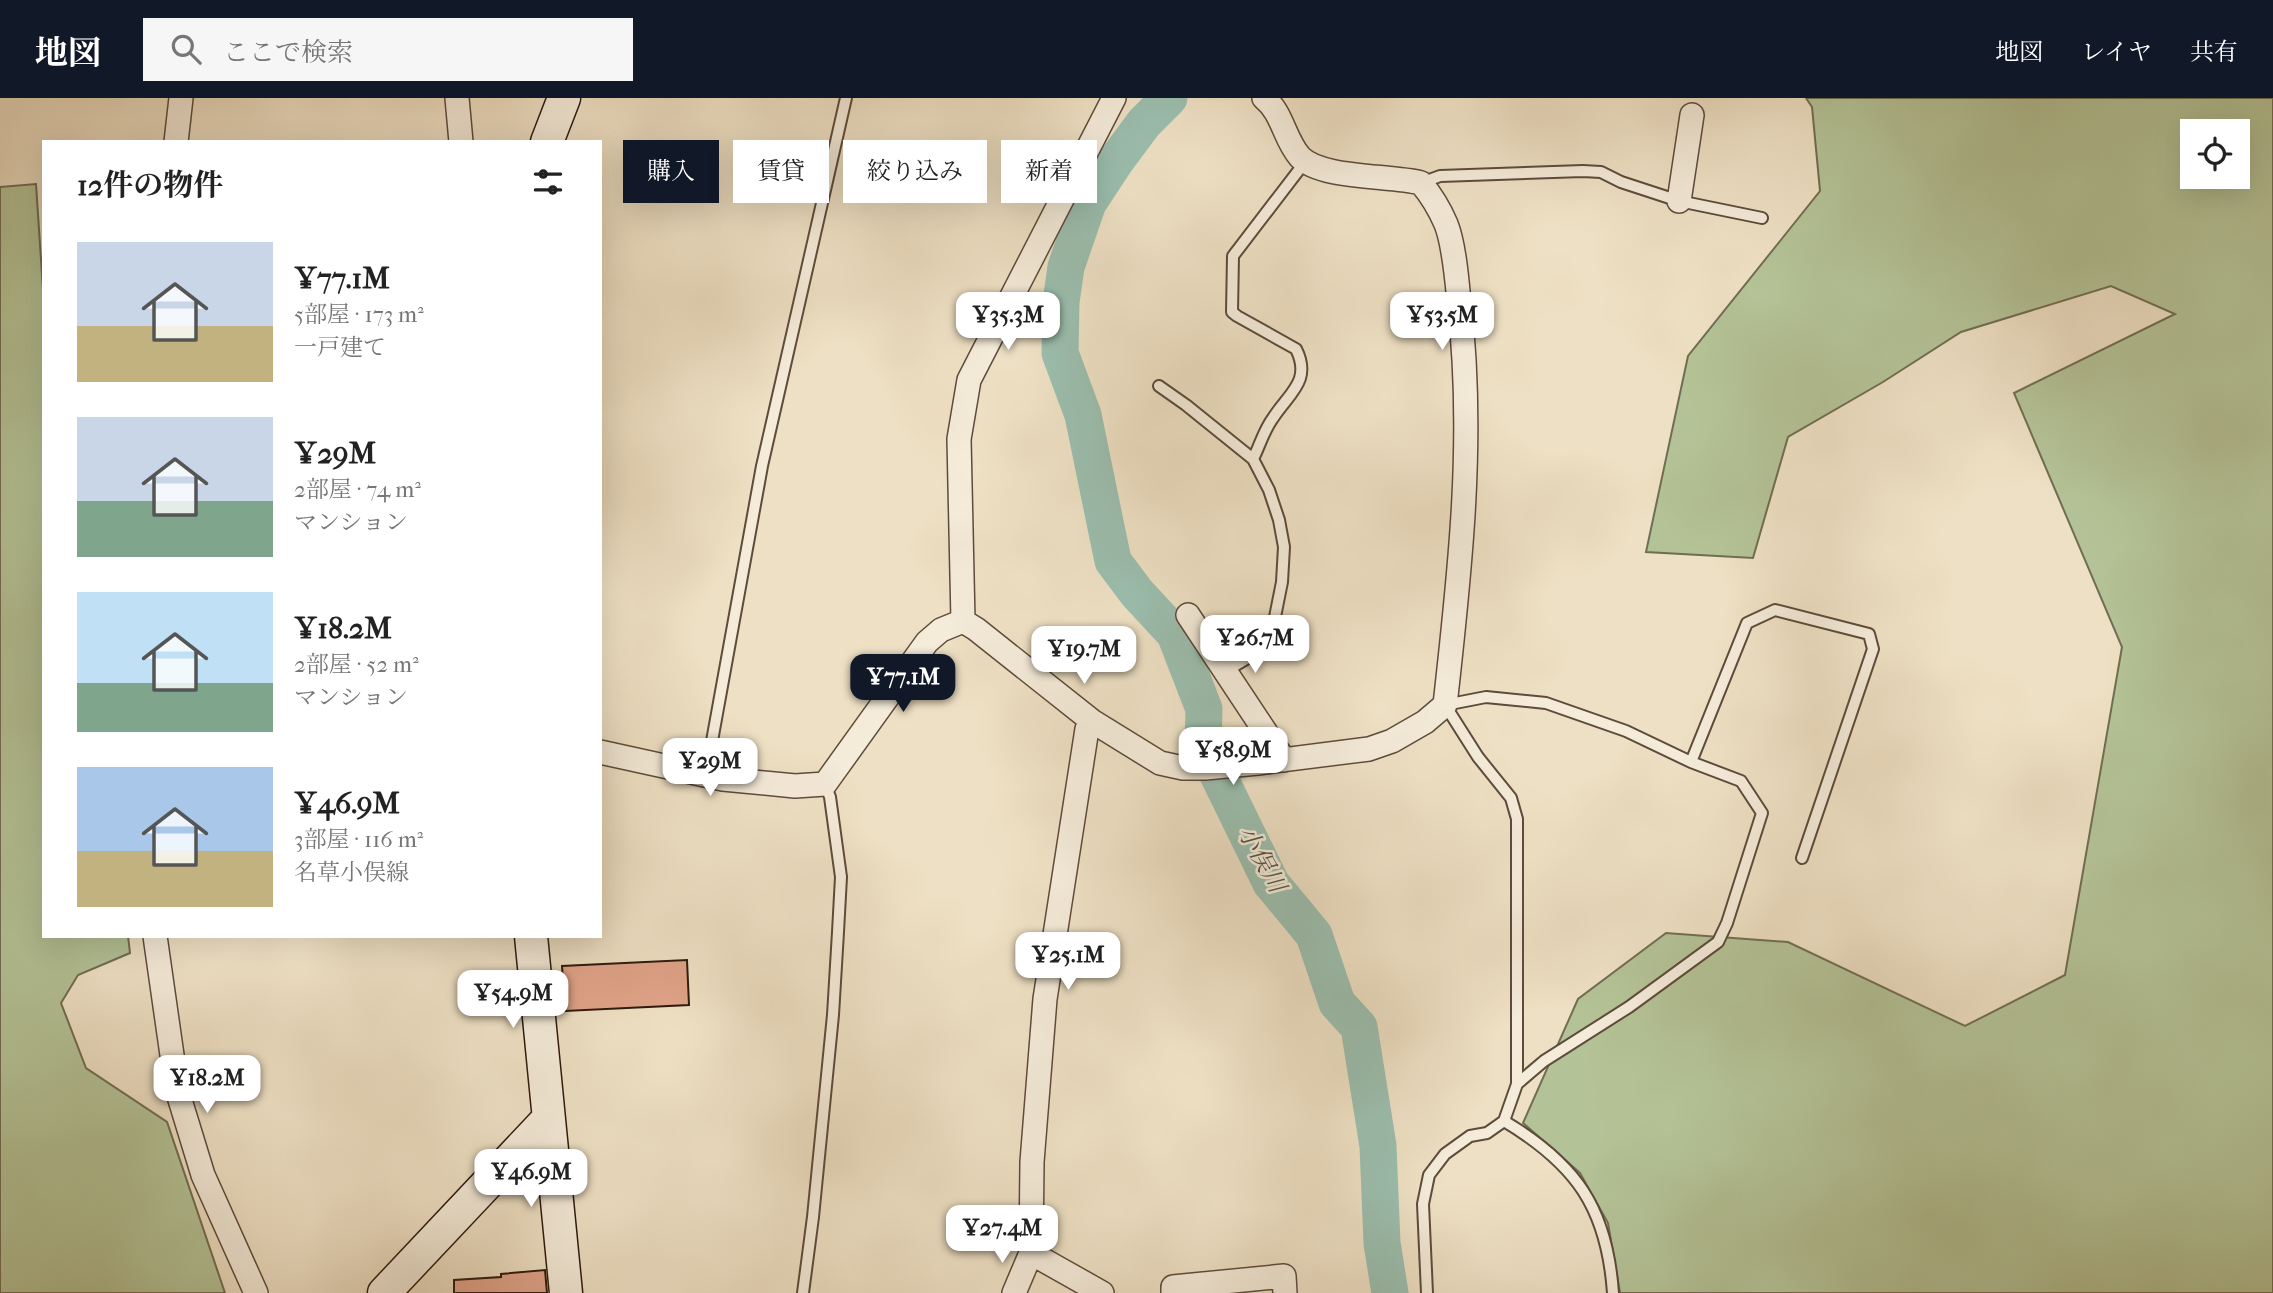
<!DOCTYPE html>
<html lang="ja">
<head>
<meta charset="utf-8">
<style>
	:root { --surface:#fff; --page:#f6f6f6; --text:#222; --muted:#767676; --accent:#111827 }
	body { margin:0; font-family:"IM FELL French Canon","Noto Serif JP",serif; background:var(--page); color:var(--text); height:100vh; display:flex; flex-direction:column; font-size:26px; white-space:nowrap }
	* { box-sizing:border-box; margin:0 }
	p { font-size:23px; color:var(--muted) }
	.icon { flex:none; width:38px; height:38px; fill:none; stroke:currentColor; stroke-width:2; stroke-linecap:round; stroke-linejoin:round }
	.map { position:relative; flex:1; overflow:hidden }
	.side { position:absolute; left:42px; top:42px; width:560px; height:798px; display:flex; flex-direction:column; background:var(--surface); border-radius:0px; box-shadow:0 7px 28px #0002 }
	.side>* { flex:none }
	.banner { position:absolute; left:623px; top:42px; width:665px; height:63px; display:flex; gap:14px }
	.tools { position:absolute; left:2180px; top:21px; display:grid; gap:14px }
	.tools a { display:grid; place-items:center; width:70px; height:70px; border-radius:0px; background:var(--surface); box-shadow:0 7px 28px #0002; font-size:35px }
	.price { position:absolute; translate:-50% -60px; padding:0 16px; border-radius:14px; background:#fff; color:#222; font-size:23px; line-height:46px; filter:drop-shadow(0 2px 4px #0008) }
	.price::after { content:''; position:absolute; left:50%; top:42px; width:21px; height:16px; margin-left:-10px; background:inherit; clip-path:polygon(0 0,100% 0,50% 100%) }
	.price.on { background:var(--accent); color:#fff }
	ul { padding:0; list-style:none }
	li { display:flex; align-items:center; gap:21px; height:175px; padding:0 35px }
	li span { display:grid; place-items:center; flex:none; width:196px; height:140px; border-radius:0px; color:#555 }
	li>.icon { margin-inline-start:auto }
	span .icon { width:84px; height:84px; fill:#fffc; stroke-width:1 }
	li b { font-size:30px }
	h2 { display:flex; justify-content:space-between; align-items:center; height:84px; padding:0 35px; font-size:30px }
	.chip { padding:0 24px; border-radius:0px; background:var(--surface); box-shadow:0 7px 28px #0002; font-size:24px; line-height:63px }
	.chip.on { background:var(--accent); color:#fff }
	header { display:flex; align-items:center; gap:42px; box-sizing:border-box; height:98px; padding:0 35px; background:var(--accent); color:#fff }
	header strong { font-size:33px }
	nav { display:flex; gap:38px; margin-inline-start:auto; font-size:24px }
	.search { width:490px; height:63px; background:var(--page); display:flex; align-items:center; gap:18px; box-sizing:border-box; padding:0 24px; border-radius:0px; color:var(--muted); font-size:26px }
	.map>svg:first-child { display:block }
	.green { fill:#b4c397; stroke:#706e52; stroke-width:2; fill-rule:evenodd }
	.lines { fill:none; stroke-linecap:round; stroke-linejoin:round }
	.river { stroke:#9bbeae; stroke-width:37 }
	.building { fill:#e0a389; stroke:#2d190d; stroke-width:2 }
	.lane-casing { stroke:#5d4b3b; stroke-width:14 }
	.street-casing { stroke:#5d4b3b; stroke-width:26 }
	.secondary-casing { stroke:#2d190d; stroke-width:35 }
	.lane { stroke:#f4ebd9; stroke-width:10 }
	.street { stroke:#f4ebd9; stroke-width:23 }
	.secondary { stroke:#f4ebd9; stroke-width:32 }
	.labels { text-anchor:middle; stroke-width:5; stroke-linejoin:round; paint-order:stroke }
	.water-label { font-size:24px; font-style:italic; fill:#545345; stroke:#f4ebd9 }
</style>
</head>
<body>
<header>
<strong>地図</strong>
<div class="search"><svg class="icon" aria-label="search" viewBox="0 0 24 24"><circle cx="10" cy="10" r="6"/><path d="M15 15l6 6"/></svg>ここで検索</div>
<nav><a>地図</a><a>レイヤ</a><a>共有</a></nav>
</header>
<div class="map">
<svg width="2273" height="1195" viewBox="0 0 2273 1195">
	<rect width="100%" height="100%" fill="#eee0c4"/>
	<filter id="stains"><feTurbulence type="fractalNoise" baseFrequency=".00286" numOctaves="4"/><feColorMatrix values="0 0 0 0 .2 0 0 0 0 .09 0 0 0 0 .02 0 0 0 .5 -.17"/></filter>
	<radialGradient id="worn" r=".72"><stop offset=".6" stop-color="#630" stop-opacity="0"/><stop offset="1" stop-color="#630" stop-opacity=".3"/></radialGradient>
	<path class="green" d="M1806,0H2273V1195H1620L1608,1125L1580,1075L1523,1025L1578,901L1666,835L1788,844L1965,928L2065,877L2122,549L2014,295L2175,216L2111,188L1961,234L1883,284L1788,339L1753,460L1646,454L1688,258L1820,93L1812,9ZM2193,33H2238V79H2193Z
		M36,86L44,207V838H128L130,855L78,877L61,905L86,970L167,1024L225,1195H0V89Z"/>
	<g class="lines">
		<path class="river" d="M1169,0L1144,25L1115,64L1088,105L1066,169L1061,204L1060,255L1083,317L1113,463L1137,495L1175,536L1204,611L1203,646L1271,785L1314,837L1337,905L1359,929L1378,1048L1382,1145L1390,1195"/>
	</g>
	<path class="building" d="M687,862L689,907L565,913L562,868Z
		M545,1172L547,1195H454V1182L501,1179V1176Z"/>
	<g class="lines">
		<defs>
			<path id="lane" d="M1421,85L1440,78L1583,73L1601,74L1621,84L1679,103L1762,120
				M1159,288L1186,307L1253,361L1269,392L1279,422L1284,449L1282,484L1271,539L1263,551L1226,573
				M1253,361C1260,347 1264,332 1273,320C1289,295 1312,283 1296,251L1237,218L1232,214L1233,158L1305,64
				M1691,664L1747,525L1775,512L1869,536L1873,551L1802,760
				M706,676L762,368L846,0
				M1504,1023C1576,1066 1607,1110 1613,1195
				M803,1195L813,1119L833,917L838,834L841,779L830,699L825,686
				M1427,1195L1423,1106L1429,1077L1445,1056L1470,1038L1487,1035L1504,1023L1517,986V721L1511,700L1478,659L1445,607L1486,599L1546,605L1626,633L1691,664L1741,683L1762,715L1727,825L1718,844L1629,909L1544,963L1517,986"/>
			<path id="street" d="M457,0L461,44
				M176,44L181,0
				M1679,103L1692,17
				M1188,517L1284,662
				M963,523L959,341L969,282L1114,0
				M600,654L723,681L795,688L825,686L927,544L941,532L963,523L976,531L1092,623L1160,665L1183,670H1205L1258,665L1369,651L1392,643L1425,624L1445,607C1460,474 1475,338 1459,204C1457,182 1454,146 1446,126C1440,112 1431,97 1421,85C1390,77 1321,81 1300,59C1284,41 1283,15 1264,0
				M155,838L177,992L203,1077L256,1195
				M1031,1155L1102,1195
				M1014,1195L1031,1155L1032,1064L1045,901L1087,631L1092,623
				M1173,1195V1189L1284,1178L1285,1195"/>
			<path id="secondary" d="M547,44L564,0
				M531,838L566,1195
				M384,1195L548,1021"/>
		</defs>
		<use href="#lane" class="lane-casing"/>
		<use href="#street" class="street-casing"/>
		<use href="#secondary" class="secondary-casing"/>
		<use href="#lane" class="lane"/>
		<use href="#street" class="street"/>
		<use href="#secondary" class="secondary"/>
	</g>
	<g class="labels">
		<g class="water-label">
			<text transform="translate(1262 761) rotate(61)" y="8">小俣川</text>
		</g>
	</g>
	<rect width="100%" height="100%" filter="url(#stains)"/>
	<rect width="100%" height="100%" fill="url(#worn)"/>
</svg>
<div class="tools">
<a><svg class="icon" aria-label="locate" viewBox="0 0 24 24"><circle cx="12" cy="12" r="6"/><path d="M12 2v4M12 18v4M2 12h4M18 12h4"/></svg></a>
</div>
<b class="price" style="left:1008px;top:254px">¥35.3M</b>
<b class="price" style="left:1442px;top:254px">¥53.5M</b>
<b class="price" style="left:1255px;top:577px">¥26.7M</b>
<b class="price" style="left:1084px;top:588px">¥19.7M</b>
<b class="price on" style="left:903px;top:616px">¥77.1M</b>
<b class="price" style="left:1233px;top:689px">¥58.9M</b>
<b class="price" style="left:710px;top:700px">¥29M</b>
<b class="price" style="left:1068px;top:894px">¥25.1M</b>
<b class="price" style="left:513px;top:932px">¥54.9M</b>
<b class="price" style="left:207px;top:1017px">¥18.2M</b>
<b class="price" style="left:531px;top:1111px">¥46.9M</b>
<b class="price" style="left:1002px;top:1167px">¥27.4M</b>
<div class="banner">
<a class="chip on">購入</a>
<a class="chip">賃貸</a>
<a class="chip">絞り込み</a>
<a class="chip">新着</a>
</div>
<section class="side">
<h2>12件の物件<svg class="icon" aria-label="filters" viewBox="0 0 24 24"><path d="M4 7h16M4 17h16"/><circle cx="9" cy="7" r="2"/><circle cx="15" cy="17" r="2"/></svg></h2>
<ul>
<li><span style="background:linear-gradient(#c9d6e8 60%,#c2b280 0)"><svg class="icon" aria-label="home" viewBox="0 0 24 24"><path d="M3 11l9-7 9 7M6 9v11h12V9"/></svg></span><div><b>¥77.1M</b><p>5部屋 · 173 m²</p><p>一戸建て</p></div></li>
<li><span style="background:linear-gradient(#c9d6e8 60%,#7fa58c 0)"><svg class="icon" aria-label="home" viewBox="0 0 24 24"><path d="M3 11l9-7 9 7M6 9v11h12V9"/></svg></span><div><b>¥29M</b><p>2部屋 · 74 m²</p><p>マンション</p></div></li>
<li><span style="background:linear-gradient(#bfe0f5 65%,#7fa58c 0)"><svg class="icon" aria-label="home" viewBox="0 0 24 24"><path d="M3 11l9-7 9 7M6 9v11h12V9"/></svg></span><div><b>¥18.2M</b><p>2部屋 · 52 m²</p><p>マンション</p></div></li>
<li><span style="background:linear-gradient(#a9c7e8 60%,#c2b280 0)"><svg class="icon" aria-label="home" viewBox="0 0 24 24"><path d="M3 11l9-7 9 7M6 9v11h12V9"/></svg></span><div><b>¥46.9M</b><p>3部屋 · 116 m²</p><p>名草小俣線</p></div></li>
</ul>
</section>
</div>
</body>
</html>
